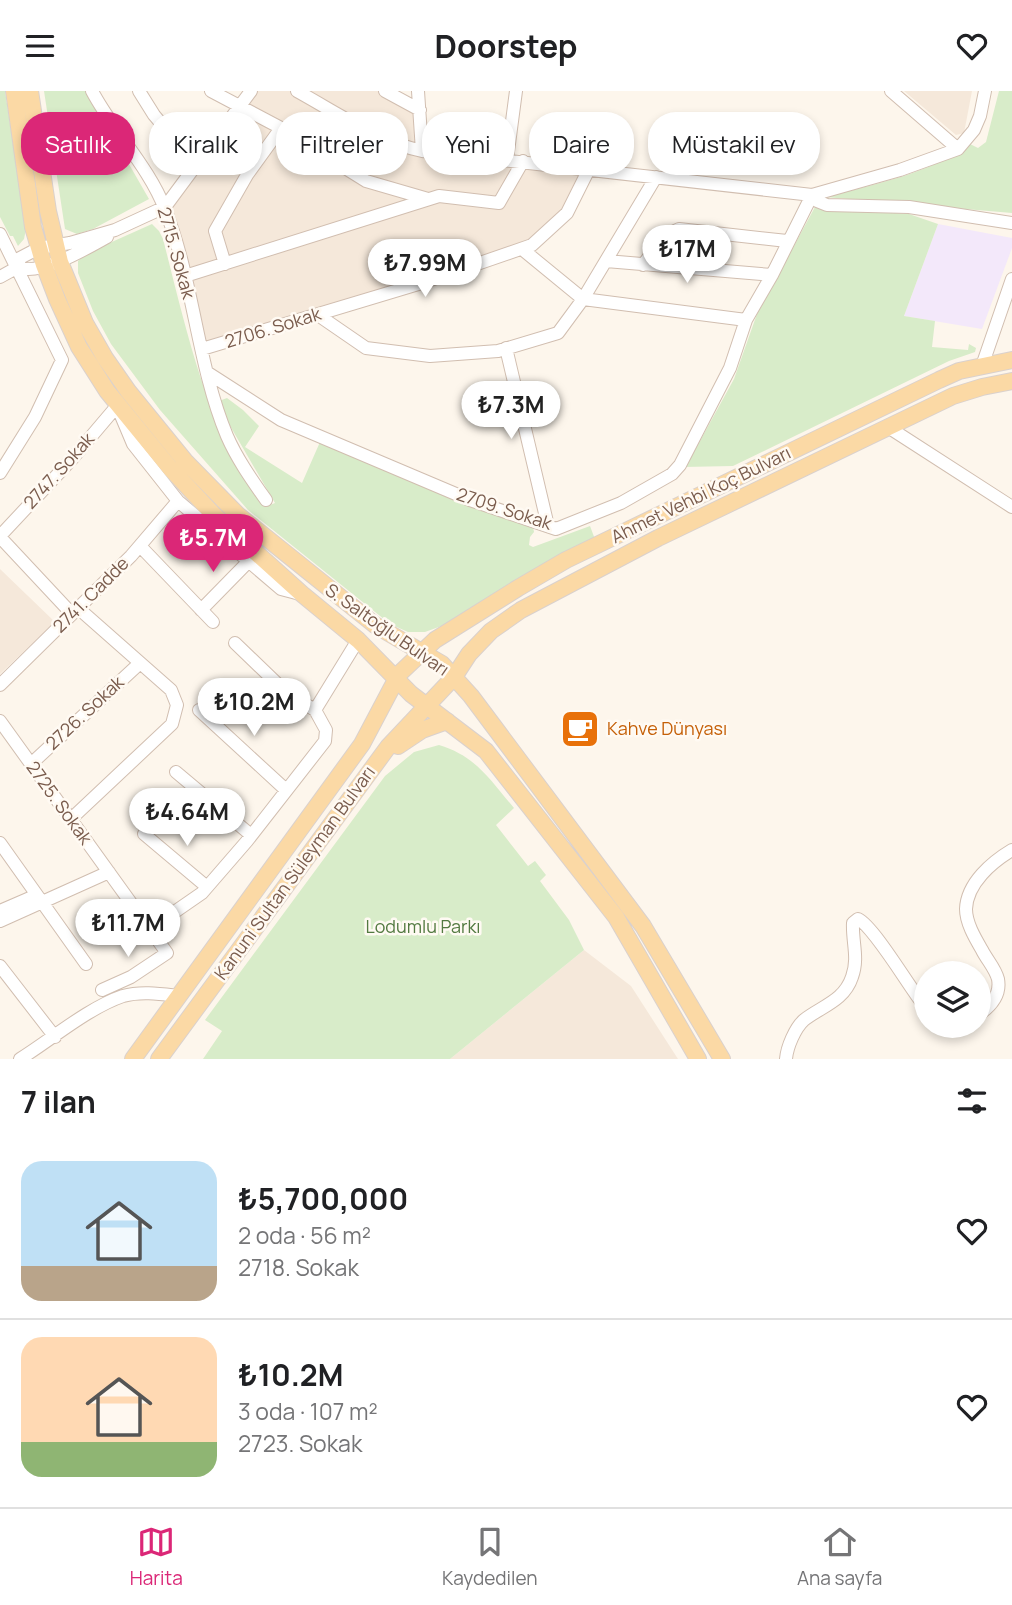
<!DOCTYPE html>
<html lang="tr">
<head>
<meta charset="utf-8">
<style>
	:root { --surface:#fff; --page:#f6f6f6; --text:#202124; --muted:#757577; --line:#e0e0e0; --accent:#db2777 }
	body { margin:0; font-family:Manrope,sans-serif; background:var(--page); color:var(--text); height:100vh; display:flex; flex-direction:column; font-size:26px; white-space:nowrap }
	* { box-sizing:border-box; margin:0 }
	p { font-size:23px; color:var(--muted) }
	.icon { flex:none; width:38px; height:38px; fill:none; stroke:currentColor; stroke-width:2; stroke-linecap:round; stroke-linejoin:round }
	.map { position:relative; height:968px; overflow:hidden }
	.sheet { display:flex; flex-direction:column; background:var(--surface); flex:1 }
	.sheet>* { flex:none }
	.top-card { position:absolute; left:21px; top:21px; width:971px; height:63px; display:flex; gap:14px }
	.buttons { position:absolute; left:914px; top:870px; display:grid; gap:14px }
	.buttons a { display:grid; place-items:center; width:77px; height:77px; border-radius:50%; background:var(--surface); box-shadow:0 4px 10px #0003; font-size:35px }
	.price { position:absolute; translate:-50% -60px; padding:0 16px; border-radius:24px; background:#fff; color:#222; font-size:23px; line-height:46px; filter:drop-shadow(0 2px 4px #0008) }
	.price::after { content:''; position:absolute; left:50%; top:42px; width:21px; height:16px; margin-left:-10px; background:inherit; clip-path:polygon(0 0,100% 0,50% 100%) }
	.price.selected { background:var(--accent); color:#fff }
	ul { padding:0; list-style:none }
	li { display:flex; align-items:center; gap:21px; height:175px; padding:0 21px }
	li+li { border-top:2px solid var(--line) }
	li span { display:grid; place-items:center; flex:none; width:196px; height:140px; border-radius:21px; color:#555 }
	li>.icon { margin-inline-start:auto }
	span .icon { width:84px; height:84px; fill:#fffc; stroke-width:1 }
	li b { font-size:30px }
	h2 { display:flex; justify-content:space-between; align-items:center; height:84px; padding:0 21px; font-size:30px }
	.tag { padding:0 24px; border-radius:28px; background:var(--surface); box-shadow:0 4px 10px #0003; font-size:24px; line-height:63px }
	.tag.selected { background:var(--accent); color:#fff }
	header { display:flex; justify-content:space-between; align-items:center; height:91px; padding:0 21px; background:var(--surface); font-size:32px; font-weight:700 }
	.tabs { display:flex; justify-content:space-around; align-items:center; height:98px; border-top:2px solid var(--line); background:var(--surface); font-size:19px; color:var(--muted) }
	.tabs a { display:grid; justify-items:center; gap:4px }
	.tabs .selected { color:var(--accent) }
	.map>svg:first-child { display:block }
	.residential { fill:#f5e8da }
	.education { fill:#f3e8fa }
	.green { fill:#d8ecc9 }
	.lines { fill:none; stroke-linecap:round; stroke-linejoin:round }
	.minor-casing { stroke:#d1beb0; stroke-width:14 }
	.major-casing { stroke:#dad1cd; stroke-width:18 }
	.minor { stroke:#fff; stroke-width:12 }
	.major { stroke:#fbd9a5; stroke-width:16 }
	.labels { text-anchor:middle; stroke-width:5; stroke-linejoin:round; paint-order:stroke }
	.street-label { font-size:18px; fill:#7a5c4d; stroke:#fffaf3 }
	.food-label { font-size:18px; fill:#c56008; stroke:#fffaf3; text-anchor:start }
	.park-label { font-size:18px; fill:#537a41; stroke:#fffaf3 }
</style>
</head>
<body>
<header><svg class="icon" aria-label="menu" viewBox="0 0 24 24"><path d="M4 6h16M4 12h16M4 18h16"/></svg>Doorstep<svg class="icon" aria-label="heart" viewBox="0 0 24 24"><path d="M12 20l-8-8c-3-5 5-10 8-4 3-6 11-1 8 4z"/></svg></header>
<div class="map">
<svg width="1012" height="968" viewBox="0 0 1012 968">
	<rect width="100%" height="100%" fill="#fdf6ec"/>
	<path class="residential" d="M251,0H379L417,21L420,59L589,78L567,122L532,154L202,258L165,116Z
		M904,0H972L964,42L956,44Z
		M0,478L55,531L0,583Z
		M584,859L631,895L678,968H450Z"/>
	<path class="education" d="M938,133L1012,147V157L982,238L904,225Z"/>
	<path class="green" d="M0,0H5L26,138L24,148L18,155L13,145H10L0,126Z
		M44,0H87L149,108L93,138L77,143L65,138Z
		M999,0H1012V122L825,106C872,94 932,82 970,53L978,57L986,51Z
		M815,116L909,123L938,133L904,225L935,230L932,256L968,259L969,253L976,257L975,261L949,270L733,375L683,376L695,359L734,288L757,223Z
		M152,133L159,140L163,148C185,233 209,348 265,416L275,412L222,321L219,310L227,307L243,319L259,335L245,356L302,392L320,351L533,436L534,441L530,446L529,454L533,456L590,435L596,451L553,467L447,533L425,541H408L390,533L248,419L160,319L111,253L93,220L78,182V170L85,163Z
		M439,654C476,665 490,689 514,717L496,734L528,775L535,770L546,784L540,790L569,829L584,859L450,968H203L222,940L205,929L385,685L414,661Z"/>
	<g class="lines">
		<defs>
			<path id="minor" d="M92,0C113,40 149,76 165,118C194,191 197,273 227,345C237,368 252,389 266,409
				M139,0L154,24L197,75
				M211,0L281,37
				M297,0C337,22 377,50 422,60L812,104L900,79L958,58L974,39L980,25L985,0
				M385,0L420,19
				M418,0L422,60
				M891,0L958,58
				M507,68L516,0
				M0,143L62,269L35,326L0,382
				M522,158L583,208L746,229
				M606,170L772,184
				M225,173L215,140L247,84L281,37L366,90L428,108
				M643,174L664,145L679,138L787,150
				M18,176L20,167L39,157L70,152L115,139L165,116L251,0
				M18,176C39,186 87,157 107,146
				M185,185L439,105L499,112L523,70
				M0,186L18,176
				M318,224L366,257L430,265L498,260L558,242L583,208L656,86
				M506,257L548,435
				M202,258L425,191L532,154L567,122L589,78
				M982,275L1012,188
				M208,282L281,329L470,409L556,438L621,412L672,383L680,374L730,277L746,229L772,184L812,104L817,110L827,114L909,116L1012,132
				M888,336L1012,416
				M0,445L72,368L117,315L133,353L178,410L281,498L300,503
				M0,446L72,523
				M140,455L213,531
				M201,519L248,471
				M235,552L288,603L315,619
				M0,594L131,465L178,410
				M199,619L286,699
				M315,619L358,549
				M0,630L167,862L131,886L102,899
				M31,673L140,572
				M176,681L251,744
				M71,728L172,633L177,614L171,599L78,517
				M144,743L207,796
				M0,752L86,873
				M0,820L37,804
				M0,830L109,781
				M150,838L202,802L247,750L325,650L326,639L315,619
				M0,875L55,946
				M978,924C990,916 1001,904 998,888C995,877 987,869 982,859C975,847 966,832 966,818C967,792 992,771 1012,759
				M20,968C52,948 88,917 123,905C141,900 161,903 178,905
				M786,968C787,956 795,937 804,929C822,915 844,910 852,886C859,867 852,851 853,832L858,828C873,835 907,892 920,909L926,914"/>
			<path id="major" d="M14,0L33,136L44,174L57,208L79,256L107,300L170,377L213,423L302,503L358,549L411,603L486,660L616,826L698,968
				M30,0L48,120L60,171L85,232L105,267L128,300L185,370L238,424L375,534L442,573L471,605L643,835L722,968
				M398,655L422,639L447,630
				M133,968L362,653L399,583L435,549L518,497L566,469L939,289L959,280L1012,269
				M159,968L388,656L454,586L469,563L491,540L521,519L658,447L953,305L982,296L1012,290"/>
		</defs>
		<use href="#minor" class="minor-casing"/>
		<use href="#major" class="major-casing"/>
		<use href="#minor" class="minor"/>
		<use href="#major" class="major"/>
	</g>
	<defs>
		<symbol id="cafe-square" viewBox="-11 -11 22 22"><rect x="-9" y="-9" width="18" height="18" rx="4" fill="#e8710a" stroke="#fffaf3"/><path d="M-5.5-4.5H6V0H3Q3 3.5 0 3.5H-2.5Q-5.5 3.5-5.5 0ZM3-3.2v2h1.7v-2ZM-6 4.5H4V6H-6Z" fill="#fff"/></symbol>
	</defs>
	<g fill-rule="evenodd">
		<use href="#cafe-square" x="558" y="616" width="44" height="44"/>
	</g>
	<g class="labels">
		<g class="street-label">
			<text transform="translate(176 162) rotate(74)" y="6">2715. Sokak</text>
			<text transform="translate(273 237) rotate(-17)" y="6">2706. Sokak</text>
			<text transform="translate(59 380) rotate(-48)" y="6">2747. Sokak</text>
			<text transform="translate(701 404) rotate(-26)" y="6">Ahmet Vehbi Koç Bulvarı</text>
			<text transform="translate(504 418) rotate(18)" y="6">2709. Sokak</text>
			<text transform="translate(91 504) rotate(-45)" y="6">2741. Cadde</text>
			<text transform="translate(387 539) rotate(35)" y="6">S. Saltoğlu Bulvarı</text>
			<text transform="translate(85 622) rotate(-43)" y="6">2726. Sokak</text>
			<text transform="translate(59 712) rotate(54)" y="6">2725. Sokak</text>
			<text transform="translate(295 782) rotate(-54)" y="6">Kanuni Sultan Süleyman Bulvarı</text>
		</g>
		<g class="food-label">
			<text x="607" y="644">Kahve Dünyası</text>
		</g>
		<g class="park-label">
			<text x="423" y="842">Lodumlu Parkı</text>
		</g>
	</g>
</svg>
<div class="buttons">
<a><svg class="icon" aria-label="layers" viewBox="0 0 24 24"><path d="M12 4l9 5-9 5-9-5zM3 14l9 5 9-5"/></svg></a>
</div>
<b class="price" style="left:687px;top:194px">₺17M</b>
<b class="price" style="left:425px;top:208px">₺7.99M</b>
<b class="price" style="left:511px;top:350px">₺7.3M</b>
<b class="price selected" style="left:213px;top:483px">₺5.7M</b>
<b class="price" style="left:254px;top:647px">₺10.2M</b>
<b class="price" style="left:187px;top:757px">₺4.64M</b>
<b class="price" style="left:128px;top:868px">₺11.7M</b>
<div class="top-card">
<a class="tag selected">Satılık</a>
<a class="tag">Kiralık</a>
<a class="tag">Filtreler</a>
<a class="tag">Yeni</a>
<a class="tag">Daire</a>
<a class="tag">Müstakil ev</a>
</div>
</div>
<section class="sheet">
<h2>7 ilan<svg class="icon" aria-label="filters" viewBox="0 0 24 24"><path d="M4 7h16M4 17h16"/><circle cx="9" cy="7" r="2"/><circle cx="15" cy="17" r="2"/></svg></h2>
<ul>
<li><span style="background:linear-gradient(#bfe0f5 75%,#b9a48a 0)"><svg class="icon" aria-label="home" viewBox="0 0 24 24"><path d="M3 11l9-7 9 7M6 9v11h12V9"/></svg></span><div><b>₺5,700,000</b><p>2 oda · 56 m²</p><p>2718. Sokak</p></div><svg class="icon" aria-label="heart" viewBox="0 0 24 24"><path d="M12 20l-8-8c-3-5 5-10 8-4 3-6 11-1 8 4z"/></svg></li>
<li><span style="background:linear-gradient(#ffd9b3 75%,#8fb573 0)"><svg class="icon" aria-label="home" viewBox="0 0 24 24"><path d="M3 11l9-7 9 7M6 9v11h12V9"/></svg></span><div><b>₺10.2M</b><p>3 oda · 107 m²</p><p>2723. Sokak</p></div><svg class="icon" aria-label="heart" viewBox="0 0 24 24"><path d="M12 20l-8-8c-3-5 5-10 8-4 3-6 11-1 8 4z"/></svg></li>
</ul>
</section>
<nav class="tabs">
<a class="selected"><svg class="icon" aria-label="map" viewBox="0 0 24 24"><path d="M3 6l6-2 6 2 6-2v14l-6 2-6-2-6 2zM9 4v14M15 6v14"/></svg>Harita</a>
<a><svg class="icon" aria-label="saved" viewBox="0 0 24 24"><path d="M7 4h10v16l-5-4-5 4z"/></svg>Kaydedilen</a>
<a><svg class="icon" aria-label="home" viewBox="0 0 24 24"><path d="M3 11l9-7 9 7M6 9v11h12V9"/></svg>Ana sayfa</a>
</nav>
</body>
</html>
